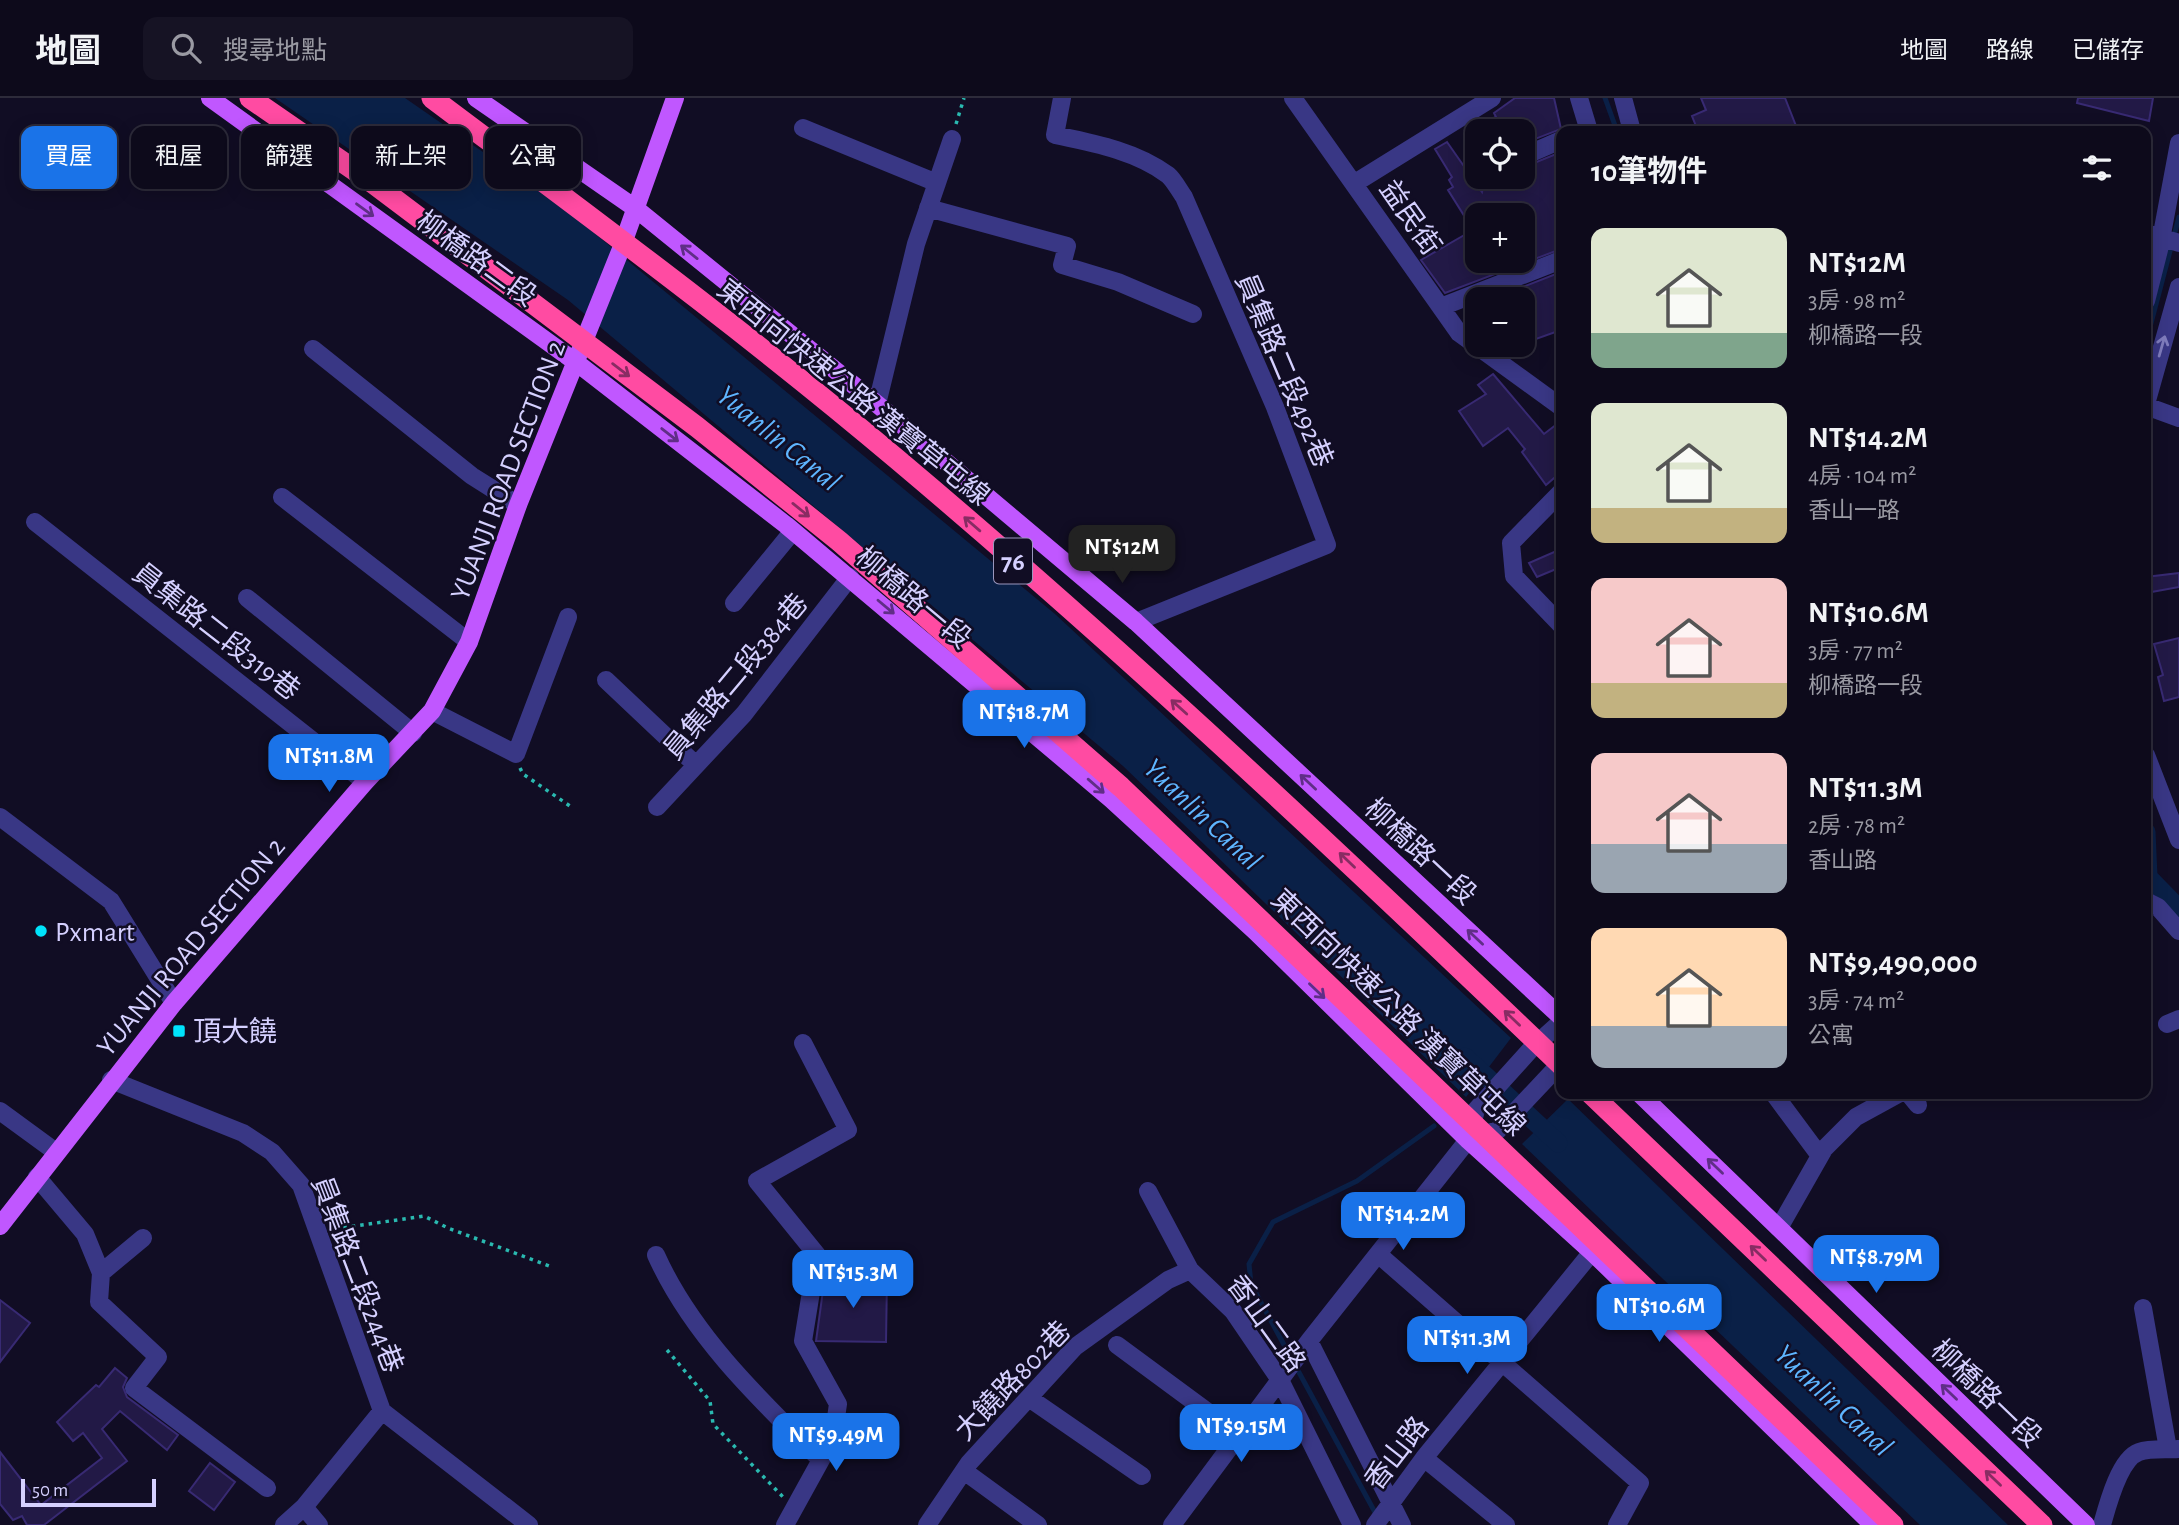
<!DOCTYPE html>
<html lang="zh-TW">
<head>
<meta charset="utf-8">
<style>
	:root { --surface:#0d0a1b; --page:#161324; --text:#f1f3f6; --muted:#9a9aa3; --line:#2d2b3a; --accent:#1a73e8 }
	body { margin:0; font-family:"Alegreya Sans","Noto Sans TC",sans-serif; background:var(--page); color:var(--text); height:100vh; display:flex; flex-direction:column; font-size:26px; white-space:nowrap }
	* { box-sizing:border-box; margin:0 }
	p { font-size:23px; color:var(--muted) }
	.icon { flex:none; width:38px; height:38px; fill:none; stroke:currentColor; stroke-width:2; stroke-linecap:round; stroke-linejoin:round }
	.map { position:relative; flex:1; overflow:hidden }
	.details { position:absolute; left:1556px; top:28px; width:595px; height:973px; display:flex; flex-direction:column; background:var(--surface); border-radius:14px; box-shadow:0 4px 18px #0003,0 0 0 2px var(--line) }
	.details>* { flex:none }
	.banner { position:absolute; left:21px; top:28px; width:665px; height:63px; display:flex; gap:14px }
	.buttons { position:absolute; left:1465px; top:21px; display:grid; gap:14px }
	.buttons a { display:grid; place-items:center; width:70px; height:70px; border-radius:14px; background:var(--surface); box-shadow:0 4px 18px #0003,0 0 0 2px var(--line); font-size:35px }
	.scale { position:absolute; left:21px; bottom:18px; width:135px; box-sizing:border-box; padding-left:7px; border:4px solid #d5d0ff; border-top:0; font-size:19px; line-height:24px; white-space:nowrap; color:#d5d0ff; -webkit-text-stroke:5px #110d24; paint-order:stroke }
	.price { position:absolute; translate:-50% -60px; padding:0 16px; border-radius:14px; background:var(--accent); color:#fff; font-size:23px; line-height:46px; filter:drop-shadow(0 2px 4px #0008) }
	.price::after { content:''; position:absolute; left:50%; top:42px; width:21px; height:16px; margin-left:-10px; background:inherit; clip-path:polygon(0 0,100% 0,50% 100%) }
	.price.on { background:#222; color:#fff }
	ul { padding:0; list-style:none }
	li { display:flex; align-items:center; gap:21px; height:175px; padding:0 35px }
	li span { display:grid; place-items:center; flex:none; width:196px; height:140px; border-radius:14px; color:#555 }
	li>.icon { margin-inline-start:auto }
	span .icon { width:84px; height:84px; fill:#fffc; stroke-width:1 }
	li b { font-size:30px }
	h2 { display:flex; justify-content:space-between; align-items:center; height:84px; padding:0 35px; font-size:30px }
	.chip { padding:0 24px; border-radius:14px; background:var(--surface); box-shadow:0 4px 18px #0003,0 0 0 2px var(--line); font-size:24px; line-height:63px }
	.chip.on { background:var(--accent); color:#fff }
	header { display:flex; align-items:center; gap:42px; box-sizing:border-box; height:98px; padding:0 35px; background:var(--surface); border-bottom:2px solid var(--line) }
	header strong { font-size:33px }
	nav { display:flex; gap:38px; margin-inline-start:auto; font-size:24px }
	.search { width:490px; height:63px; background:var(--page); display:flex; align-items:center; gap:18px; box-sizing:border-box; padding:0 24px; border-radius:14px; color:var(--muted); font-size:26px }
	.map>svg:first-child { display:block }
	.water { fill:#0a2047 }
	.lines { fill:none; stroke-linecap:round; stroke-linejoin:round }
	.stream { stroke:#0a2047; stroke-width:5 }
	.canal { stroke:#0a2047; stroke-width:19 }
	.building { fill:#221946; stroke:#382a73; stroke-width:2; fill-rule:evenodd }
	.path { stroke:#2ab9b0; stroke-width:3.5; stroke-dasharray:3.5 5; stroke-linecap:butt }
	.minor { stroke:#393785; stroke-width:18 }
	.major { stroke:#c057ff; stroke-width:18 }
	.highway { stroke:#ff4ba2; stroke-width:21 }
	.highway-bridge { stroke:#ff4ba2; stroke-width:21 }
	.oneway { stroke:#602e87 }
	.oneway2 { stroke:#7f7cbc }
	.oneway3 { stroke:#882c63 }
	.poi-dot { fill:#00e3fb; stroke:#110d24; stroke-width:2.5 }
	.labels { text-anchor:middle; stroke-width:5; stroke-linejoin:round; paint-order:stroke }
	.shield { fill:#110d24; stroke:#9a96bd; stroke-width:2 }
	.shield-label { font-size:26px; font-weight:bold; fill:#d5d0ff }
	.street-label { font-size:28px; fill:#d5d0ff; stroke:#110d24 }
	.poi-label { font-size:28px; fill:#d5d0ff; stroke:#110d24; text-anchor:start }
	.water-label { font-size:30px; font-style:italic; fill:#5eb5ff; stroke:#110d24 }
</style>
</head>
<body>
<header>
<strong>地圖</strong>
<div class="search"><svg class="icon" aria-label="search" viewBox="0 0 24 24"><circle cx="10" cy="10" r="6"/><path d="M15 15l6 6"/></svg>搜尋地點</div>
<nav><a>地圖</a><a>路線</a><a>已儲存</a></nav>
</header>
<div class="map">
<svg width="2179" height="1427" viewBox="0 0 2179 1427">
	<rect width="100%" height="100%" fill="#110d24"/>
	<path class="water" d="M275,0H405L564,110L1055,516L1511,940L1466,999L1123,668L568,202Z
		M1568,1001L2008,1427H1920L1522,1046Z"/>
	<g class="lines">
		<path class="stream" d="M1605,0L1617,33
			M2146,244L2179,119
			M1377,1418L1251,1186L1249,1166L1273,1124L1357,1083L1434,1028"/>
		<path class="canal" d="M2146,734L2148,779L2179,811
			M1465,959L1558,1045"/>
	</g>
	<path class="building" d="M1515,0H1554L1561,31L1522,46V33H1464L1496,19L1494,15Z
		M1701,0H1785L1798,33H1698L1692,18L1706,12Z
		M2078,0H2153L2149,23L2077,5Z
		M1447,44L1482,94L1485,79H1522V70L1561,54V151L1445,195L1421,162L1473,132L1448,92L1453,89L1449,82L1452,79L1435,51ZM1477,117H1522V163H1477Z
		M1561,174V232L1522,246V201H1492Z
		M1493,276L1544,336L1561,323V374L1546,387L1522,354L1525,351L1508,330L1483,348L1459,313L1486,296L1478,287Z
		M1561,451V469L1537,479L1529,465Z
		M2179,475V489L2146,495V479Z
		M2179,540V599L2164,603L2158,579L2163,577L2154,546Z
		M825,1178L887,1179L886,1244L816,1243Z
		M0,1202L30,1225L0,1264Z
		M115,1270L127,1280L123,1289L127,1299L178,1337L167,1352L120,1313L102,1331L127,1363L44,1427H27L22,1418L13,1422L0,1406V1354L41,1407L102,1360L83,1335L73,1343L57,1324L96,1287L99,1289Z
		M210,1365L235,1384L214,1412L189,1393Z"/>
	<g class="lines">
		<path class="path" d="M956,26L964,0
			M520,670L523,676L570,708
			M335,1131L424,1118L448,1130L549,1168
			M667,1252L710,1303L713,1326L783,1399"/>
		<path class="minor" d="M1062,0L1055,37C1093,45 1136,53 1168,77C1174,82 1179,92 1184,99L1275,309L1327,447L1136,524
			M1293,0L1459,235L1561,309
			M1579,0L1589,33
			M1623,0L1632,33
			M803,30L937,85
			M1522,59L1561,42
			M1355,85L1492,0
			M928,110L1067,148L1062,167L1118,184L1193,216
			M2146,135L2179,145
			M2146,203L2159,152L2179,45
			M1441,209L1561,162
			M313,251L472,378L518,407
			M877,306L916,146L952,41
			M2146,306L2179,189
			M2146,308L2179,320
			M1561,394L1511,445L1514,478L1561,527
			M282,399L469,544
			M35,424L365,684
			M247,500L413,635
			M734,505L793,433
			M606,582L696,667
			M432,613L516,656L568,519
			M2146,657L2179,742
			M657,709L744,616L850,479
			M0,719L111,803L174,905
			M2146,803L2158,809L2179,833
			M2167,926L2179,921
			M111,982L243,1035L272,1054L301,1087L382,1313L529,1427
			M1774,996L1820,1058
			M1909,996L1918,1007
			M0,1013L56,1054
			M1475,1039L1498,1032L1561,965
			M37,1079L85,1136L101,1175L99,1204L158,1259L134,1290L267,1390
			M1148,1093L1190,1172L1233,1213L1280,1282L1352,1427
			M1779,1130L1824,1051L1856,1019L1898,996
			M1378,1156L1640,1385L1617,1427
			M656,1157C692,1237 759,1301 821,1362
			M101,1175L143,1140
			M2143,1210L2168,1351
			M1309,1243L1402,1427
			M1117,1247L1239,1337
			M1029,1300L1142,1378
			M1424,1360L1506,1427
			M964,1373L1038,1427
			M304,1409L319,1427
			M284,1427L304,1409L382,1313
			M785,1427L833,1340L838,1306L803,1243L817,1157L757,1083L848,1032L803,945
			M927,1427L969,1365L1075,1249L1168,1182L1190,1172
			M1172,1427L1309,1243L1468,1042L1476,1012L1531,951L1561,924
			M1375,1427L1424,1360L1592,1154
			M2102,1427C2107,1409 2119,1361 2139,1354C2150,1350 2166,1352 2178,1351"/>
		<path class="major" d="M210,0L577,265L786,427L1111,701L1255,833L1468,1042L1592,1154L1873,1427
			M476,0L635,110L877,306L1136,524L1561,919
			M1640,996L2086,1427
			M0,1128L174,905L365,684L432,613L469,544L518,407L621,151L675,0"/>
		<path class="highway" d="M1591,996L2042,1427"/>
		<path class="highway-bridge" d="M250,0L373,85L697,329L839,443L1121,689L1893,1427
			M432,0C589,118 748,235 898,362C1127,555 1345,760 1561,967"/>
	</g>
	<defs><path id="oneway-shaft" d="M-6 0H5M1.5-3L5.5 0L1.5 3" fill="none" stroke-width="1.6" stroke-linecap="round" stroke-linejoin="round" transform="scale(1.75)"/></defs>
	<g class="oneway">
		<use href="#oneway-shaft" transform="translate(365 112) rotate(36)"/>
		<use href="#oneway-shaft" transform="translate(689 154) rotate(-141)"/>
		<use href="#oneway-shaft" transform="translate(670 337) rotate(38)"/>
		<use href="#oneway-shaft" transform="translate(886 509) rotate(40)"/>
		<use href="#oneway-shaft" transform="translate(1308 684) rotate(-137)"/>
		<use href="#oneway-shaft" transform="translate(1096 688) rotate(41)"/>
		<use href="#oneway-shaft" transform="translate(1475 839) rotate(-137)"/>
		<use href="#oneway-shaft" transform="translate(1317 893) rotate(44)"/>
		<use href="#oneway-shaft" transform="translate(1715 1068) rotate(-136)"/>
		<use href="#oneway-shaft" transform="translate(1949 1294) rotate(-136)"/>
	</g>
	<use class="oneway2" href="#oneway-shaft" transform="translate(2162 248) rotate(-74)"/>
	<g class="oneway3">
		<use href="#oneway-shaft" transform="translate(621 272) rotate(37)"/>
		<use href="#oneway-shaft" transform="translate(801 412) rotate(39)"/>
		<use href="#oneway-shaft" transform="translate(972 426) rotate(-139)"/>
		<use href="#oneway-shaft" transform="translate(1179 609) rotate(-138)"/>
		<use href="#oneway-shaft" transform="translate(1347 762) rotate(-136)"/>
		<use href="#oneway-shaft" transform="translate(1512 920) rotate(-136)"/>
		<use href="#oneway-shaft" transform="translate(1758 1155) rotate(-136)"/>
		<use href="#oneway-shaft" transform="translate(1993 1380) rotate(-136)"/>
	</g>
	<g class="poi-dot">
		<circle cx="41" cy="833" r="7"/>
		<rect x="172" y="926" width="14" height="14" rx="3.5"/>
	</g>
	<g class="labels">
		<rect class="shield" x="994" y="440.5" width="38" height="45" rx="5"/>
		<g class="shield-label">
			<text x="1013" y="472">76</text>
		</g>
		<g class="street-label">
			<text transform="translate(1411 119) rotate(55)" y="10">益民街</text>
			<text transform="translate(477 160) rotate(36)" y="10">柳橋路二段</text>
			<text transform="translate(1285 272) rotate(67)" y="10">員集路二段492巷</text>
			<text transform="translate(854 294) rotate(39)" y="10">東西向快速公路 漢寶草屯線</text>
			<text transform="translate(507 372) rotate(-69)" y="10">YUANJI ROAD SECTION 2</text>
			<text transform="translate(914 499) rotate(40)" y="10">柳橋路一段</text>
			<text transform="translate(217 533) rotate(38)" y="10">員集路二段319巷</text>
			<text transform="translate(735 578) rotate(-50)" y="10">員集路二段384巷</text>
			<text transform="translate(1421 753) rotate(43)" y="10">柳橋路一段</text>
			<text transform="translate(190 848) rotate(-50)" y="10">YUANJI ROAD SECTION 2</text>
			<text transform="translate(1399 914) rotate(44)" y="10">東西向快速公路 漢寶草屯線</text>
			<text transform="translate(358 1176) rotate(69)" y="10">員集路二段244巷</text>
			<text transform="translate(1267 1225) rotate(54)" y="10">香山二路</text>
			<text transform="translate(1012 1282) rotate(-46)" y="10">大饒路802巷</text>
			<text transform="translate(1987 1295) rotate(44)" y="10">柳橋路一段</text>
			<text transform="translate(1396 1355) rotate(-52)" y="10">香山路</text>
		</g>
		<g class="poi-label">
			<text x="55" y="843">Pxmart</text>
			<text x="193" y="943">頂大饒</text>
		</g>
		<g class="water-label">
			<text transform="translate(779 340) rotate(39)" y="10">Yuanlin Canal</text>
			<text transform="translate(1203 716) rotate(43)" y="10">Yuanlin Canal</text>
			<text transform="translate(1834 1302) rotate(43)" y="10">Yuanlin Canal</text>
		</g>
	</g>
</svg>
<div class="buttons">
<a><svg class="icon" aria-label="locate" viewBox="0 0 24 24"><circle cx="12" cy="12" r="6"/><path d="M12 2v4M12 18v4M2 12h4M18 12h4"/></svg></a>
<a>+</a>
<a>−</a>
</div>
<div class="scale">50 m</div>
<b class="price on" style="left:1122px;top:487px">NT$12M</b>
<b class="price" style="left:1024px;top:652px">NT$18.7M</b>
<b class="price" style="left:329px;top:696px">NT$11.8M</b>
<b class="price" style="left:1403px;top:1154px">NT$14.2M</b>
<b class="price" style="left:1876px;top:1197px">NT$8.79M</b>
<b class="price" style="left:853px;top:1212px">NT$15.3M</b>
<b class="price" style="left:1659px;top:1246px">NT$10.6M</b>
<b class="price" style="left:1467px;top:1278px">NT$11.3M</b>
<b class="price" style="left:1241px;top:1366px">NT$9.15M</b>
<b class="price" style="left:836px;top:1375px">NT$9.49M</b>
<div class="banner">
<a class="chip on">買屋</a>
<a class="chip">租屋</a>
<a class="chip">篩選</a>
<a class="chip">新上架</a>
<a class="chip">公寓</a>
</div>
<section class="details">
<h2>10筆物件<svg class="icon" aria-label="filters" viewBox="0 0 24 24"><path d="M4 7h16M4 17h16"/><circle cx="9" cy="7" r="2"/><circle cx="15" cy="17" r="2"/></svg></h2>
<ul>
<li><span style="background:linear-gradient(#dfe7d0 75%,#7fa58c 0)"><svg class="icon" aria-label="home" viewBox="0 0 24 24"><path d="M3 11l9-7 9 7M6 9v11h12V9"/></svg></span><div><b>NT$12M</b><p>3房 · 98 m²</p><p>柳橋路一段</p></div></li>
<li><span style="background:linear-gradient(#dfe7d0 75%,#c2b280 0)"><svg class="icon" aria-label="home" viewBox="0 0 24 24"><path d="M3 11l9-7 9 7M6 9v11h12V9"/></svg></span><div><b>NT$14.2M</b><p>4房 · 104 m²</p><p>香山一路</p></div></li>
<li><span style="background:linear-gradient(#f6c9c9 75%,#c2b280 0)"><svg class="icon" aria-label="home" viewBox="0 0 24 24"><path d="M3 11l9-7 9 7M6 9v11h12V9"/></svg></span><div><b>NT$10.6M</b><p>3房 · 77 m²</p><p>柳橋路一段</p></div></li>
<li><span style="background:linear-gradient(#f6c9c9 65%,#9aa5b1 0)"><svg class="icon" aria-label="home" viewBox="0 0 24 24"><path d="M3 11l9-7 9 7M6 9v11h12V9"/></svg></span><div><b>NT$11.3M</b><p>2房 · 78 m²</p><p>香山路</p></div></li>
<li><span style="background:linear-gradient(#ffd9b3 70%,#9aa5b1 0)"><svg class="icon" aria-label="home" viewBox="0 0 24 24"><path d="M3 11l9-7 9 7M6 9v11h12V9"/></svg></span><div><b>NT$9,490,000</b><p>3房 · 74 m²</p><p>公寓</p></div></li>
</ul>
</section>
</div>
</body>
</html>
